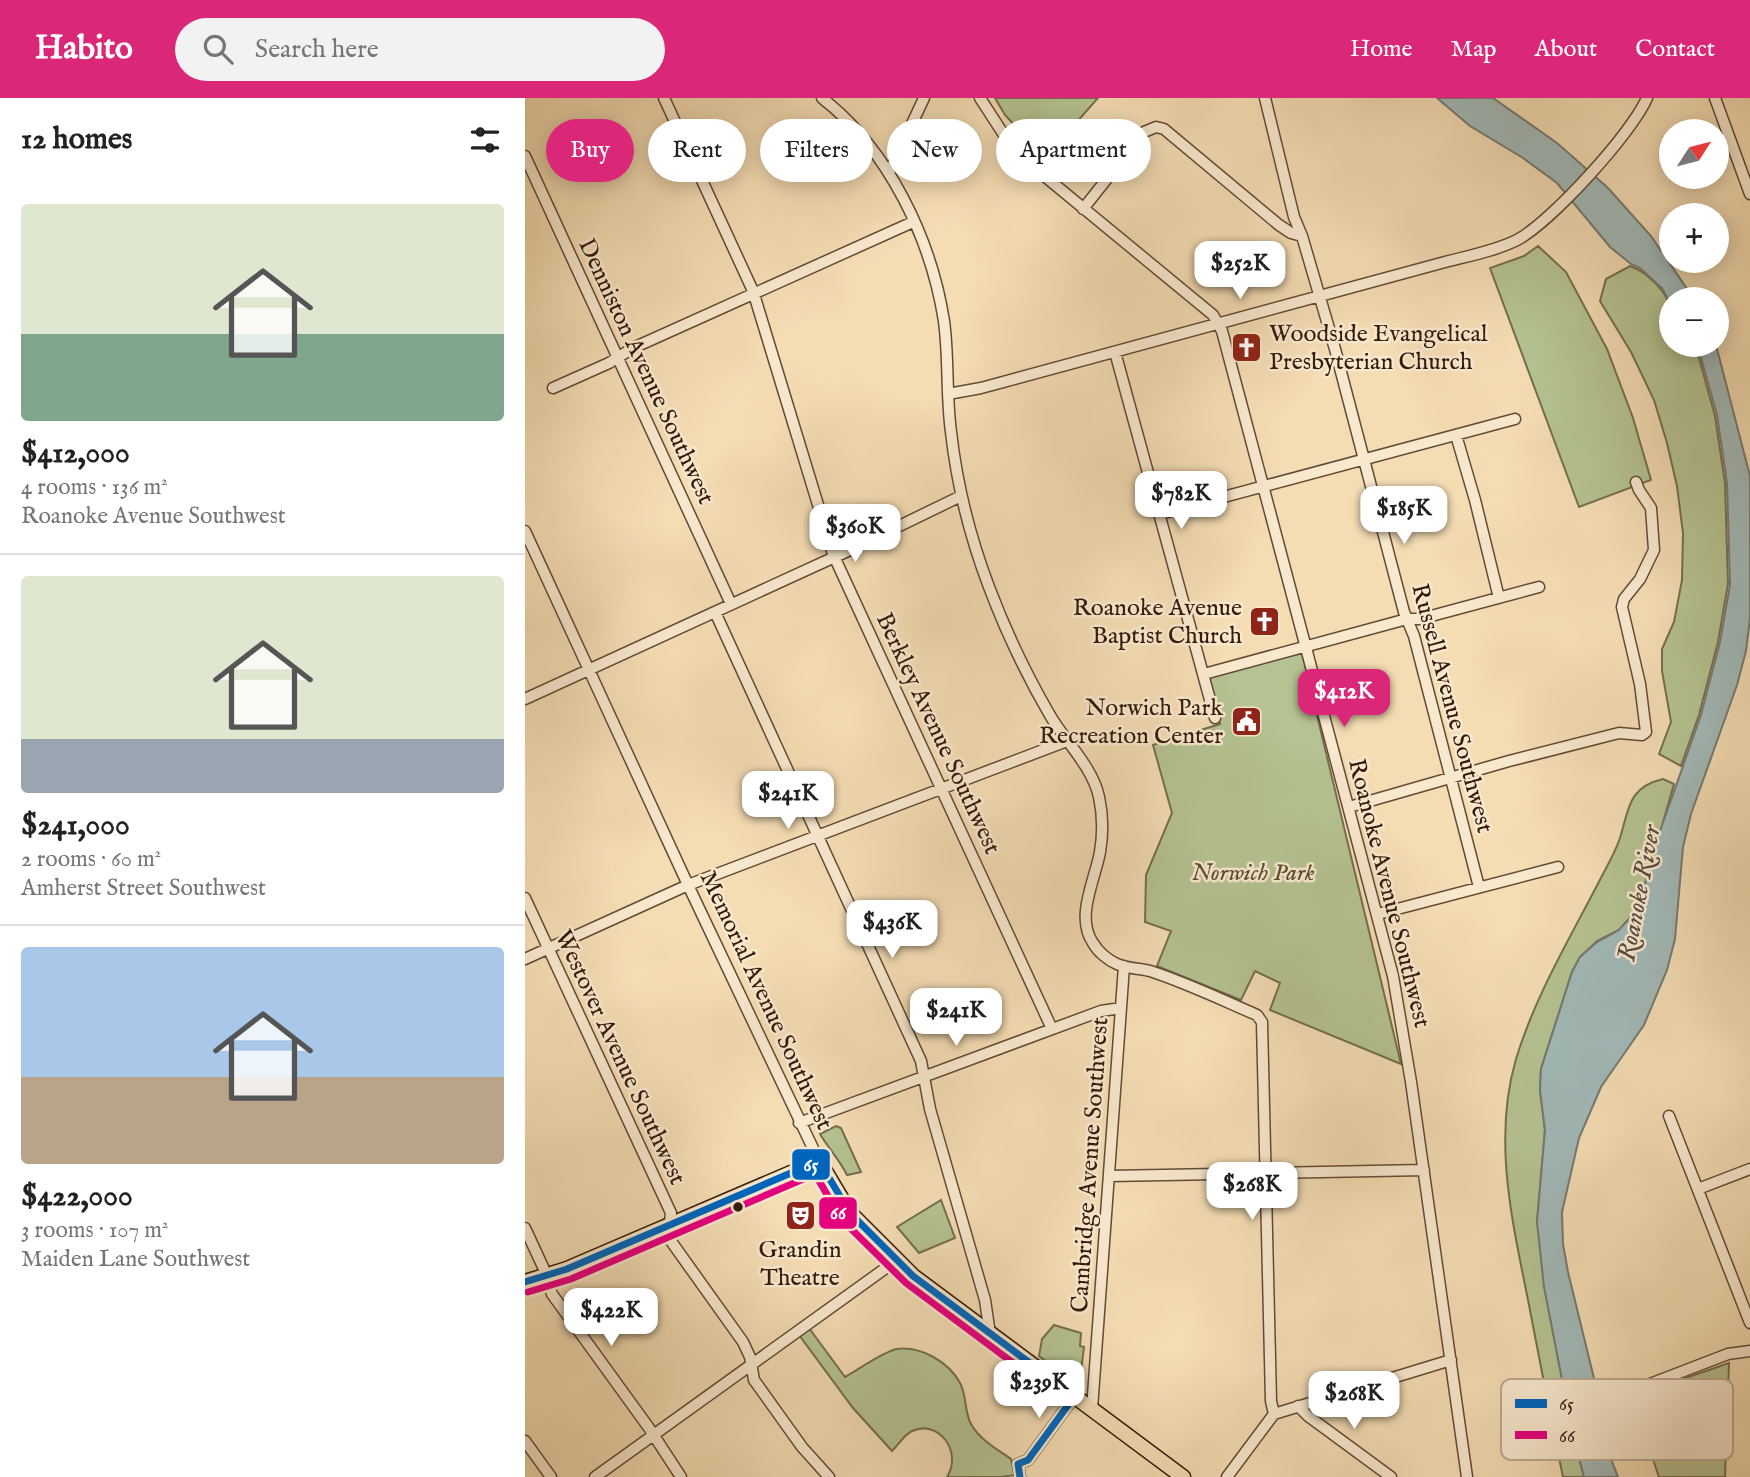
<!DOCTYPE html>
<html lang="en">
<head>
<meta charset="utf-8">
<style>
	:root { --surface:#fff; --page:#f2f2f2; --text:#222; --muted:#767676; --line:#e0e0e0; --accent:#db2777 }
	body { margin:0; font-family:"IM FELL English",serif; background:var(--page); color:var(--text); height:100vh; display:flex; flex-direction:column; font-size:26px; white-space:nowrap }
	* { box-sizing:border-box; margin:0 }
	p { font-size:23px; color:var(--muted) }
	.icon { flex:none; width:38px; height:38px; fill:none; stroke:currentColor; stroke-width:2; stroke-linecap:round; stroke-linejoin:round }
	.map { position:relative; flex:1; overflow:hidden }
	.details { display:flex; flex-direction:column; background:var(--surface); width:525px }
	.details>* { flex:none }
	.hud { position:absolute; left:21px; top:21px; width:665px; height:63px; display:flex; gap:14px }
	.needle { width:46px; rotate:54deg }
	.fabs { position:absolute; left:1134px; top:21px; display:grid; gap:14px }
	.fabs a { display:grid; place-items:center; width:70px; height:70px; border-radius:50%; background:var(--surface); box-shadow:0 4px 18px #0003; font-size:35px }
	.price { position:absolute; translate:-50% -60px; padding:0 16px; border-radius:14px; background:#fff; color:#222; font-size:23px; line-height:46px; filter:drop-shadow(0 2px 4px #0008) }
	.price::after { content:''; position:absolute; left:50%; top:42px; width:21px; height:16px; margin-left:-10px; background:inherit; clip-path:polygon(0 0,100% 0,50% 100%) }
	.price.active { background:var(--accent); color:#fff }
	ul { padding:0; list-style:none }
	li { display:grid; align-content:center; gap:14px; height:371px; padding:0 21px }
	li+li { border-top:2px solid var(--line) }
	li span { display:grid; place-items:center; height:217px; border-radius:7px; color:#555 }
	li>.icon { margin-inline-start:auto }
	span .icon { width:126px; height:126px; fill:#fffc; stroke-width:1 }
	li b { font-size:30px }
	h2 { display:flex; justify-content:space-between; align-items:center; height:84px; padding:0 21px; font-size:30px }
	.tag { padding:0 24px; border-radius:32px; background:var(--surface); box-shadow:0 4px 18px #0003; font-size:24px; line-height:63px }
	.tag.active { background:var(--accent); color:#fff }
	header { display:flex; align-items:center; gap:42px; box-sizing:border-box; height:98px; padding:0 35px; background:var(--accent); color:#fff }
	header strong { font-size:33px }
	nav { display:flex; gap:38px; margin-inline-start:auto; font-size:24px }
	.search { width:490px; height:63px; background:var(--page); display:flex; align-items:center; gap:18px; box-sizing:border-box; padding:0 24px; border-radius:38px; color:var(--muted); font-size:26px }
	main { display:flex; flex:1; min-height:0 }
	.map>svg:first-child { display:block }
	.green { fill:#b5c291; stroke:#746e4e; stroke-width:2 }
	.water { fill:#a1b9b8; stroke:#757972; stroke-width:2 }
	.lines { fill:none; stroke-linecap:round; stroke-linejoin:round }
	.minor-casing { stroke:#634a34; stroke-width:13 }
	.major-casing { stroke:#331a0a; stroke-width:17 }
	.minor { stroke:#f8e8ce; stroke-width:10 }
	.major { stroke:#f4dcb3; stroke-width:14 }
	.bus-1-casing { stroke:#f8e8ce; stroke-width:12 }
	.bus-2-casing { stroke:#f8e8ce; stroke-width:12 }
	.bus-1 { stroke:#0065bd; stroke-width:7 }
	.bus-2 { stroke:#e5007d; stroke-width:7 }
	.bus-dot { fill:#331a0a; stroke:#f8e8ce; stroke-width:2.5 }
	.labels { text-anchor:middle; stroke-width:5; stroke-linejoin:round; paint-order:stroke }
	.poi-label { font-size:24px; fill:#331a0a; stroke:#f8e8ce; text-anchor:end }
	.street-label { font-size:24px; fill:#331a0a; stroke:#f8e8ce }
	.park-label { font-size:24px; font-style:italic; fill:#5a4c32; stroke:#f8e8ce }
	.water-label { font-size:26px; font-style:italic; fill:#544a3e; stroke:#f8e8ce }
	.key { fill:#f8e8ce; stroke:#bdaa93; stroke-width:2 }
	.key-label { font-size:19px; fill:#331a0a }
	.line-badge { stroke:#f8e8ce; stroke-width:2.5 }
	.badge-label { font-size:19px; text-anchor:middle; font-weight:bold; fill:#fff }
</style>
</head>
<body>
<header>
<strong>Habito</strong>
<div class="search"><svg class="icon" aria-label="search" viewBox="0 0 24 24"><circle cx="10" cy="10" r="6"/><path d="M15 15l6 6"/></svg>Search here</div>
<nav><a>Home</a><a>Map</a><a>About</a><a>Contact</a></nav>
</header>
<main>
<section class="details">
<h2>12 homes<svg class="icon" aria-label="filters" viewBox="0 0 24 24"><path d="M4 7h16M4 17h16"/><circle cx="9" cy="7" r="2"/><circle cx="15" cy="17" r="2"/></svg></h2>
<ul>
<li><span style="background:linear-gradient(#dfe7d0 60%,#7fa58c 0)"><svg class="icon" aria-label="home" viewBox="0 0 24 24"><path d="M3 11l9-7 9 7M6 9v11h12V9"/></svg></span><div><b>$412,000</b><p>4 rooms · 136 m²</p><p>Roanoke Avenue Southwest</p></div></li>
<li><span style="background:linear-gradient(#dfe7d0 75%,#9aa5b1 0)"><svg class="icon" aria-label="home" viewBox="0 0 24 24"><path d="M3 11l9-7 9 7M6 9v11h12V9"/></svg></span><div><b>$241,000</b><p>2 rooms · 60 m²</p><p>Amherst Street Southwest</p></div></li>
<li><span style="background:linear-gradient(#a9c7e8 60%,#b9a48a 0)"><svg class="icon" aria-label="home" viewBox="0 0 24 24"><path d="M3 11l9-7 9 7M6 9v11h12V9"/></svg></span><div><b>$422,000</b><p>3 rooms · 107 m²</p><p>Maiden Lane Southwest</p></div></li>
</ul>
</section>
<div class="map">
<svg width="1225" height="1379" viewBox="0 0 1225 1379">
	<rect width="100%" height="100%" fill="#f4dcb3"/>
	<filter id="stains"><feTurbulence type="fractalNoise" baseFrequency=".00286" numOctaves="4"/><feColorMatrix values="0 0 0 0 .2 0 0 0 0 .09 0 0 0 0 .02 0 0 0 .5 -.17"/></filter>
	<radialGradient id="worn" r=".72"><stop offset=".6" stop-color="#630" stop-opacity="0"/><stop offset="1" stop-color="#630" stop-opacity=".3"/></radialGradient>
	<path class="green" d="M470,0H573L520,60L480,17Z
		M1013,148L1041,174L1082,251L1108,320L1126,382L1054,409L965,170L999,158Z
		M1105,168C1122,174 1143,194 1146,212C1148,223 1146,236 1146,247H1167L1174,260L1190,318L1200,385L1203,486L1193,544L1174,617L1156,668L1134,656L1146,624L1137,573V551L1149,524L1157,482L1158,435L1152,388L1142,345L1129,302L1106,254L1075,203L1081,181Z
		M777,555L876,966L745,912L755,885L730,873L716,902L632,868L646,833L620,824L621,777L647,715L628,647L695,626L684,579Z
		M1138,681L1149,686L1113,811L1094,832L1072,843L1055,859L1047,874L1016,971L1015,992L1020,1032L1012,1124L1046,1328L1059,1379H1038C1026,1322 1015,1264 1004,1207C988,1126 967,1043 991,961C1011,895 1048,835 1079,774C1085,763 1091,752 1095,740C1104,711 1103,689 1138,681Z
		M311,1028L316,1030L336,1074L322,1077C314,1061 304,1051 295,1036Z
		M416,1102L430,1140L394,1155L372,1129Z
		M529,1227L556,1235L555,1248L559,1249L554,1289L514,1258L517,1241Z
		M284,1230L320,1279C333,1272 359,1253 372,1251C396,1248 424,1264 435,1285C442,1298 439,1313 446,1326C455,1342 472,1351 486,1361L490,1377L475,1379H422C438,1353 413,1321 387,1333C379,1337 373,1347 367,1353L328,1310L274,1237Z
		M1204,1265L1200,1379H1134L1110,1308L1115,1296Z"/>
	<path class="water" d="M912,0H968L1032,45L1083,90L1126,138L1169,201H1146V207L1137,190L1115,170L1106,166L1085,149L1032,85L998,60L945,28Z
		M1169,247H1191L1225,378V520L1221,553L1212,587L1166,716L1158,749L1150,841L1142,872L1119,927L1076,989L1054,1040L1037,1114L1038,1146L1043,1174L1076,1309L1086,1361L1093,1379H1059L1046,1328L1019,1189L1012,1124L1020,1032L1015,992L1016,971L1047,874L1055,859L1072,844L1094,832L1113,811L1134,736L1176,617L1195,544L1205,487L1202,385L1192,317L1176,260Z"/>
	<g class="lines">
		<defs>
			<path id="minor" d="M139,0L228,193L308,456L527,931
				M297,0C364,52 406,141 419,223C424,260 421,297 426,334C432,387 445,439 464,489C481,534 502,578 526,619C541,644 568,670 574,699C578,717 578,736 575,754C570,782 550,819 568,845C573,854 583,862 592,866C603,871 614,870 625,873C662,885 697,902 732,917L737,924L746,1303L749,1316
				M455,0L479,37L506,67L688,217L697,233L868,878L886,984L942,1379
				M740,0L769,119L777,138L810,251L879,514L889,538L954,789
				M1190,0L1225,96
				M0,58L206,506
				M364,75L399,0
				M558,111L619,34L631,29L639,31L754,127L766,135L777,138
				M590,254L690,620
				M28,290L84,265L108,250L388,124
				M423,296L456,290L920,164C943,158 970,153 992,142C1026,124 1107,35 1122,0
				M931,337L950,402L974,500
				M635,416L990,321
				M0,433L163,787L294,1063
				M190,514L396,963L405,1011L460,1202L465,1236
				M679,576L882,521H895L1014,489
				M0,601L325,452L436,398
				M824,709L984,663L1094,635L1117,637L1121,634L1115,586L1097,509L1099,501L1115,481L1129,452L1126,410L1114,392L1111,384
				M0,800L146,1115L143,1139L218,1244L225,1259L229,1282L277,1349L304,1379
				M853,816L1033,769
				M0,861L163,787L542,643
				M1144,1018L1225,1225
				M274,1025L576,913L596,910
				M584,1078L899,1072
				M1173,1091L1225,1071
				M0,1130L18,1169L27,1196L124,1330L156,1379
				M1099,1296L1203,1256L1225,1253
				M773,1308L783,1318L866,1379
				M567,1311L599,868
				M0,1343L26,1379
				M70,1379L372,1162
				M495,1379L493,1366L503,1362L549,1299
				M702,1379L749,1316L926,1262"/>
			<path id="major" d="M0,1184L42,1171L294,1063L325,1115L388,1178L658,1379"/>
		</defs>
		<use href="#minor" class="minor-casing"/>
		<use href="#major" class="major-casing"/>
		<use href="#minor" class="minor"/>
		<use href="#major" class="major"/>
		<defs>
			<path id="bus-1" d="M0,1184L42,1171L294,1063L325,1115L388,1178L509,1268
				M495,1379L493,1366L503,1362L549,1299"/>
			<path id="bus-2" d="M3,1194L46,1181L290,1076L317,1122L381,1185L503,1276"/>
		</defs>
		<use href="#bus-1" class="bus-1-casing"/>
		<use href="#bus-2" class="bus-2-casing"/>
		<use href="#bus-1" class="bus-1"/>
		<use href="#bus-2" class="bus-2"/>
	</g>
	<defs>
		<symbol id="church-square" viewBox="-11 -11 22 22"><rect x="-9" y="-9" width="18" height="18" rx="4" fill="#8f2418" stroke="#f8e8ce"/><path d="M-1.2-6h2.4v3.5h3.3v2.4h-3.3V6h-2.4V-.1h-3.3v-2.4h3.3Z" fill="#fff"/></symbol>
		<symbol id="civic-square" viewBox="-11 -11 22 22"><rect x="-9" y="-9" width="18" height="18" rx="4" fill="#8f2418" stroke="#f8e8ce"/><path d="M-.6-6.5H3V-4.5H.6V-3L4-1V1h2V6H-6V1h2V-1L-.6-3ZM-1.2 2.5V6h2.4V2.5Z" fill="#fff"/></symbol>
		<symbol id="theatre-square" viewBox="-11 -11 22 22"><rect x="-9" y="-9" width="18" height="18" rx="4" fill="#8f2418" stroke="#f8e8ce"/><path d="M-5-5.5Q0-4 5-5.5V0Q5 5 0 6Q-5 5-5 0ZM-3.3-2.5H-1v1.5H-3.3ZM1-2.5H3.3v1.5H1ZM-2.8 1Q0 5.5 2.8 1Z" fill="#fff"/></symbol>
	</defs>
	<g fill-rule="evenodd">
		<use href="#church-square" x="704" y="232" width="35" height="35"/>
		<use href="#church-square" x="722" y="506" width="35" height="35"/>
		<use href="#civic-square" x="704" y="606" width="35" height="35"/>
		<use href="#theatre-square" x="258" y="1100" width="35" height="35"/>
	</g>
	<circle class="bus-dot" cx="213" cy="1109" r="6"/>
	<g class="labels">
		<g class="poi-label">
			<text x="744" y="243" text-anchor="start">Woodside Evangelical<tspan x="744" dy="28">Presbyterian Church</tspan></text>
			<text x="717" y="517">Roanoke Avenue<tspan x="717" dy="28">Baptist Church</tspan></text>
			<text x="698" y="617">Norwich Park<tspan x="698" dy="28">Recreation Center</tspan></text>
			<text x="275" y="1159" text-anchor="middle">Grandin<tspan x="275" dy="28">Theatre</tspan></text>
		</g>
		<g class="street-label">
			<text transform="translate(122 273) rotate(65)" y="8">Denniston Avenue Southwest</text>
			<text transform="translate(928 610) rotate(75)" y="8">Russell Avenue Southwest</text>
			<text transform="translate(414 635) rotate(65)" y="8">Berkley Avenue Southwest</text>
			<text transform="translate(865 795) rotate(76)" y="8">Roanoke Avenue Southwest</text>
			<text transform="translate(242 902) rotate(65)" y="8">Memorial Avenue Southwest</text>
			<text transform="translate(96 959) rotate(65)" y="8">Westover Avenue Southwest</text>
			<text transform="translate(564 1067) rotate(-86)" y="8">Cambridge Avenue Southwest</text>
		</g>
		<g class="park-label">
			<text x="728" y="782">Norwich Park</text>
		</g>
		<g class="water-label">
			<text transform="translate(1113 795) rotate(-79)" y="9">Roanoke River</text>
		</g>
	</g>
	<rect x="976" y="1281" width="232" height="81" rx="10" class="key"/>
	<rect x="990" y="1301" width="32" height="9" fill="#0065bd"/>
	<rect x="990" y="1333" width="32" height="8" fill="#e5007d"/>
	<g class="key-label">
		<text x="1034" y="1312">65</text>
		<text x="1034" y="1344">66</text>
	</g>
	<g class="line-badge">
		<rect x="266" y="1050" width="40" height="33" rx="7" fill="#0065bd"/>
		<rect x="293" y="1098" width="40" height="34" rx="7" fill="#e5007d"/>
	</g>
	<g class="badge-label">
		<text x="286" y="1073">65</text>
		<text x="313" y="1121">66</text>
	</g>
	<rect width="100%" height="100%" filter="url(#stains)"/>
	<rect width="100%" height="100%" fill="url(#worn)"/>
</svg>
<div class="fabs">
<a><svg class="needle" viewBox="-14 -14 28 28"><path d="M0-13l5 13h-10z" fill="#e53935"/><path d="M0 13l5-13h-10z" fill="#767676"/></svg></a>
<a>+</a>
<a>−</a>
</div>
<b class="price" style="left:715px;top:203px">$252K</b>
<b class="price" style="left:656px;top:433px">$782K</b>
<b class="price" style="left:879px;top:448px">$185K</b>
<b class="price" style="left:330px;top:466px">$360K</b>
<b class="price active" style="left:819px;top:631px">$412K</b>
<b class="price" style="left:263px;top:733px">$241K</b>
<b class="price" style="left:367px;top:862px">$436K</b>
<b class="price" style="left:431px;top:950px">$241K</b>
<b class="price" style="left:727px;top:1124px">$268K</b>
<b class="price" style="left:86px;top:1250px">$422K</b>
<b class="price" style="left:514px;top:1322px">$239K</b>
<b class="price" style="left:829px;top:1333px">$268K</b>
<div class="hud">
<a class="tag active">Buy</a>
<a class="tag">Rent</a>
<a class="tag">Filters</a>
<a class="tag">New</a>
<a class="tag">Apartment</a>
</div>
</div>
</main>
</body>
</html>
